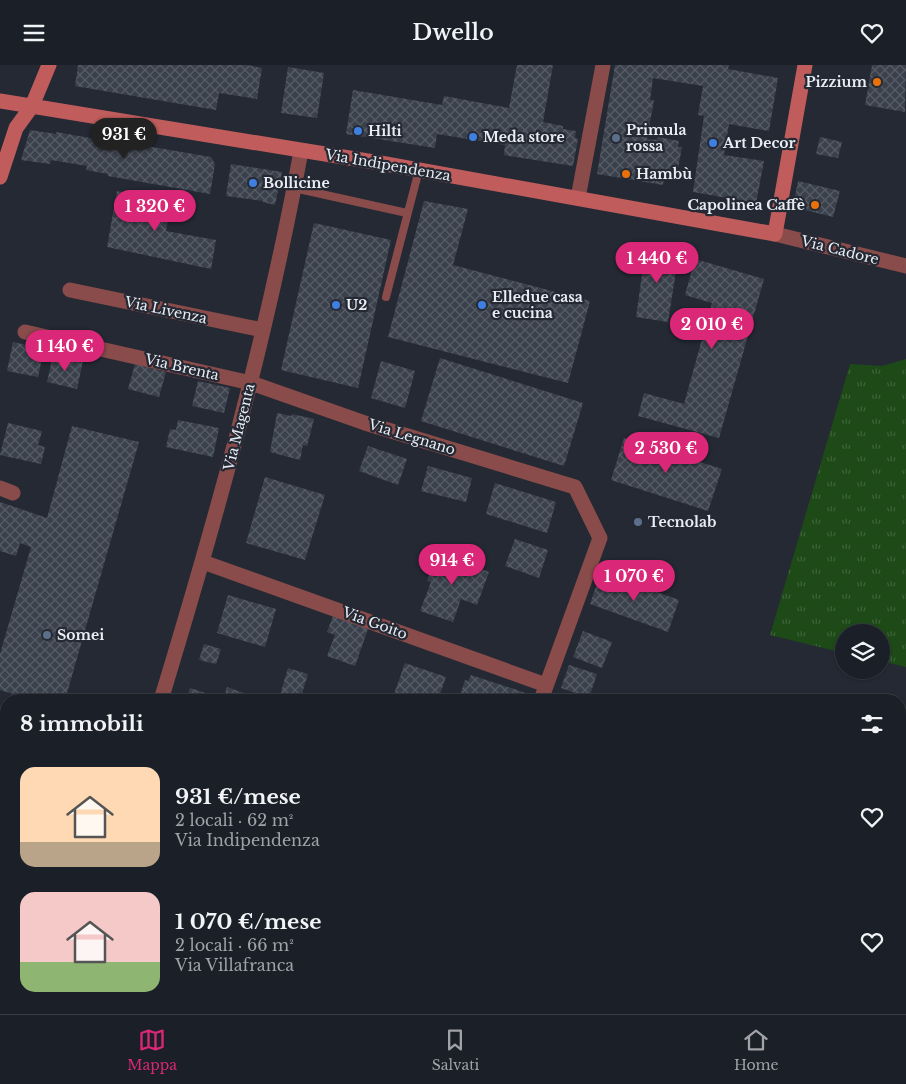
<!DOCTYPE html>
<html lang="it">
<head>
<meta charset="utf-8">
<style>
	:root { --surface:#1b1f27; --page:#24272f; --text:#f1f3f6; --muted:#a0a2a7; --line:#393d44; --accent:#db2777 }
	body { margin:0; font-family:"Libre Baskerville",serif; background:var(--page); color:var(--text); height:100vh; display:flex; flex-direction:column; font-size:19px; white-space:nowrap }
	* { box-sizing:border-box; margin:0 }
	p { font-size:16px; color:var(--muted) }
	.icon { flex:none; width:28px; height:28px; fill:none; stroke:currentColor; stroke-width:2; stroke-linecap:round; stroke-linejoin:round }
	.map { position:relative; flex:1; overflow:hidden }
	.details { position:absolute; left:0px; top:629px; width:906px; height:321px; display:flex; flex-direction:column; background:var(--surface); border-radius:20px 20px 0 0; box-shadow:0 1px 4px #0004,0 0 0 1px var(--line) }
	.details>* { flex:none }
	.fabs { position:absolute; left:835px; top:559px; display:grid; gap:10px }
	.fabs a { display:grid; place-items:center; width:55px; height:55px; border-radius:50%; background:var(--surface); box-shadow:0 1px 4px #0004,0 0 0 1px var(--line); font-size:25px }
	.price { position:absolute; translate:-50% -42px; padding:0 11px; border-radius:18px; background:var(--accent); color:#fff; font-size:16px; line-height:32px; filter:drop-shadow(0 1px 2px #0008) }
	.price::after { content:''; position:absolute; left:50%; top:30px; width:15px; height:11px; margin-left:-8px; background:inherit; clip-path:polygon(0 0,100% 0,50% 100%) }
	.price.active { background:#222; color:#fff }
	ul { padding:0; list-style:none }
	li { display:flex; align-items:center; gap:15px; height:125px; padding:0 20px }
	li span { display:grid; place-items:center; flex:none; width:140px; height:100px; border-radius:15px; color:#555 }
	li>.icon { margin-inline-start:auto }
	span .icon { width:60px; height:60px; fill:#fffc; stroke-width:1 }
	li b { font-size:21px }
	h2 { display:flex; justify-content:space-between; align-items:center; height:60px; padding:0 20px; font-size:21px }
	header { display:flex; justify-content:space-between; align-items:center; height:65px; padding:0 20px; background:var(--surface); font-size:22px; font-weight:600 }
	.tab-bar { display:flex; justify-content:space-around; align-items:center; height:70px; border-top:1px solid var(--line); background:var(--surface); font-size:14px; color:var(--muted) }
	.tab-bar a { display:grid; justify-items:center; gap:2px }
	.tab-bar .active { color:var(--accent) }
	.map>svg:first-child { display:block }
	.grass { fill:url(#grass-tufts) }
	.forest { fill:url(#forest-firs) }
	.building { fill:url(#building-cross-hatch) }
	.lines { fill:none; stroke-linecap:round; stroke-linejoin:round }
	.lane { stroke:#8a4c4a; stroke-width:8 }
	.street { stroke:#8a4c4a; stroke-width:15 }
	.secondary { stroke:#c05d5c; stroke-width:15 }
	.rail-casing { stroke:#b8bdc5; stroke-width:5.5 }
	.rail { stroke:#242934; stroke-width:4; stroke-dasharray:11; stroke-linecap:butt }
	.food-dot { fill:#e8710a; stroke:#242934; stroke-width:2 }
	.shop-dot { fill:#3f7fe0; stroke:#242934; stroke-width:2 }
	.service-dot { fill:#5c6f8a; stroke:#242934; stroke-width:2 }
	.labels { text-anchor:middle; stroke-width:4.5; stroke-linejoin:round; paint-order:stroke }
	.poi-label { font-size:14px; font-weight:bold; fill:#e9edf4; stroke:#242934; text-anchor:start }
	.street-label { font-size:14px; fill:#e9edf4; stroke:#242934 }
</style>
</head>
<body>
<header><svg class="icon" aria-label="menu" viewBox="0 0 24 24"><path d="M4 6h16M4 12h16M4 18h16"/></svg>Dwello<svg class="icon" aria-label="heart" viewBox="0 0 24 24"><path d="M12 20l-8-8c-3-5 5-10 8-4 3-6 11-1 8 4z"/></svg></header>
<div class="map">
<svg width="906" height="949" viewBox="0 0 906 949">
	<defs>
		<pattern id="grass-tufts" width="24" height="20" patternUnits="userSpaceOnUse" patternTransform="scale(1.25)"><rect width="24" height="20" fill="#1d4a17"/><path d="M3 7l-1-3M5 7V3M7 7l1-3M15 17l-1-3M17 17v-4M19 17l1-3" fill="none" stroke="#3e6439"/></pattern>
		<pattern id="forest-firs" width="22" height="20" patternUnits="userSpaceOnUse" patternTransform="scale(1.25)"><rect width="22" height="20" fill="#1d4a17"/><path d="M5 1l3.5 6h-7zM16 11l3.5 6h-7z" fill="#3e6439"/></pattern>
		<pattern id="building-cross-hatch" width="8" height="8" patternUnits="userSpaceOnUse" patternTransform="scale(1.25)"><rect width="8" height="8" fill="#3b414c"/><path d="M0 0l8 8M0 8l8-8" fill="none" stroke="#575d66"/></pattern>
	</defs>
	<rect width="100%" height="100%" fill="#242934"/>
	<path class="grass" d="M906,294V602L881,596V568H844V588L770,570L850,299L882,301Z
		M659,944H704L728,949H657Z"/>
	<path class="forest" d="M0,918L6,919V944H134L161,949H0Z"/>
	<path class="building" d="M78,0H247L262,3L257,34L219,28L216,45L75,21Z
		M517,0H553L543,57L563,61V64L576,66L575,73L578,74L573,101L504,90L505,80L437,69L435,83L346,69L353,25L442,40L444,31L509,43Z
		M615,0H729L728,4L778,13L769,66L729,59L724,90L764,96L756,138L693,127L704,51L698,50L703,21L653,13L650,35H654L647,74L657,75L658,72L679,76L678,82H682L677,109L665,107L663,120L597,109Z
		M872,0H906L905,47L865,40Z
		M288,2L324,8L317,53L281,48Z
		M30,65L56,69V67L113,77V79L117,76L211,92L215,99L210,129L108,111V109L86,105L87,101L51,95L50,99L21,95Z
		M820,72L842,77L838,93L816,89Z
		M231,99L282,107L275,140L263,137V136L226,131Z
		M798,116L840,126L833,152L793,142Z
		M117,126L171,135L166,166L216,175L211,204L107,182Z
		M424,136L468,144L453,200L590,236L568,318L388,272Z
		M314,158L391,175L358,323L281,305Z
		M646,182L679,187L668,257L636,252Z
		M695,194L764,214L719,373L638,351L644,328L684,339L712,238L685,230Z
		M13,277L44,284L38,312L7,306Z
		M53,290L83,296L77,324L47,317Z
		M440,293L583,338L564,401L421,356Z
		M381,296L415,306L405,343L371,333Z
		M135,299L166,307L159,332L128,324Z
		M198,316L230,323L224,348L192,341Z
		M277,348L291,351L292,349L314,354L307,381L303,380L300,395L270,387Z
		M178,355L219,363L213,392L166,382L170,364L176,365Z
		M8,358L42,366L38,380L45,382L41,399L0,390Z
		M72,361L139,377L65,635H34L0,625V589L31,482L20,478L16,491L0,486V437L47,453Z
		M624,373L722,404L708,446L611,415Z
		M368,381L407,394L398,420L359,406Z
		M428,401L472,413L466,437L421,426Z
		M265,412L325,430L305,495L246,478Z
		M495,418L556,437L547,468L486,449Z
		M515,474L548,485L539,513L505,501Z
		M438,484L462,492L460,496L489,507L477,540L461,534L453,557L420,546L431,517L427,516Z
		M601,507L679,535L668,567L590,539Z
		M228,530L276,544L265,582L217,568Z
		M333,551L368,564L355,601L327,591L335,570L327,567Z
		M583,566L612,577L602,603L573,592Z
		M204,579L221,584L216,599L199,595Z
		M405,598L446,612L438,635H411L394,629Z
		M569,600L597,609L589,633L561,623Z
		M288,603L308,609L300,635H276L278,629L280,630Z
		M471,610L526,628L523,635H463L459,633L465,615L468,616Z
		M227,622L263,635H223Z
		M190,623L209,629L207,635H186Z
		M0,712L6,714V731L0,729Z
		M0,732L6,734V749L0,747Z
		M0,772L6,774V781L0,798Z
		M445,944H492L491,949H456L444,945Z"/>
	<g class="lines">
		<path class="lane" d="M294,123L407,148
			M386,232L419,105
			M1,851L6,837"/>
		<path class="street" d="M578,133L603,0
			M775,169L906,201
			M70,225L263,265
			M25,267L251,318L365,358L575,422L600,473L541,635
			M0,423L13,428
			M203,497L546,620
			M161,635C216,454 267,272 301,86
			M0,652L6,654
			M900,763L904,760L906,753
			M427,949L429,944"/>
		<path class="secondary" d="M0,36L386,99L775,169L805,0
			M0,112L16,63L32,41L49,0"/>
		<defs>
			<path id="rail" d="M0,896L6,897
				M0,905L6,907
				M192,944L218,949
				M240,944L267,949"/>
		</defs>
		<use href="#rail" class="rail-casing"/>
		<use href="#rail" class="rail"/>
	</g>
	<g class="food-dot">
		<circle cx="877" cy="17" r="5"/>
		<circle cx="626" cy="109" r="5"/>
		<circle cx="815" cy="140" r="5"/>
	</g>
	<g class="shop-dot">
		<circle cx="358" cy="66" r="5"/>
		<circle cx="473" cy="72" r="5"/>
		<circle cx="713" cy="78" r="5"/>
		<circle cx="253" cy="118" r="5"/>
		<circle cx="336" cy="240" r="5"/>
		<circle cx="482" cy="240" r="5"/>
	</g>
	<g class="service-dot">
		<circle cx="616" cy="73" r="5"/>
		<circle cx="638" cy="457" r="5"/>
		<circle cx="47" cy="570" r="5"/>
	</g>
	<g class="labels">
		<g class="poi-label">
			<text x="867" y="22" text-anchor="end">Pizzium</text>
			<text x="626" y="70">Primula<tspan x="626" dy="16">rossa</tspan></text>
			<text x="368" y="71">Hilti</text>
			<text x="483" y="77">Meda store</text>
			<text x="723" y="83">Art Decor</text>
			<text x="636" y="114">Hambù</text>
			<text x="263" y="123">Bollicine</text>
			<text x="805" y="145" text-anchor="end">Capolinea Caffè</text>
			<text x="492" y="237">Elledue casa<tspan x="492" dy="16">e cucina</tspan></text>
			<text x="346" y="245">U2</text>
			<text x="648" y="462">Tecnolab</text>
			<text x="57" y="575">Somei</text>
		</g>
		<g class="street-label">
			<text transform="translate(388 100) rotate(10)" y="5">Via Indipendenza</text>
			<text transform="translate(840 185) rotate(14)" y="5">Via Cadore</text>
			<text transform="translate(166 245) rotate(12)" y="5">Via Livenza</text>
			<text transform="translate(182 302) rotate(13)" y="5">Via Brenta</text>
			<text transform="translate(239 362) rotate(-76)" y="5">Via Magenta</text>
			<text transform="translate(412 372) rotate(17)" y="5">Via Legnano</text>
			<text transform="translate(375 558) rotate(20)" y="5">Via Goito</text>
		</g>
	</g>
</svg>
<div class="fabs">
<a><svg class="icon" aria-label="layers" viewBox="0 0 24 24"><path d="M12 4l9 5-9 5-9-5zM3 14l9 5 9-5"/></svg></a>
</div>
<b class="price active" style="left:124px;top:95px">931 €</b>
<b class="price" style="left:155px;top:167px">1 320 €</b>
<b class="price" style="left:657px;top:219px">1 440 €</b>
<b class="price" style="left:712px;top:285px">2 010 €</b>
<b class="price" style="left:65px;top:307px">1 140 €</b>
<b class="price" style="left:666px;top:409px">2 530 €</b>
<b class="price" style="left:452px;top:521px">914 €</b>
<b class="price" style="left:634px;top:537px">1 070 €</b>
<section class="details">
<h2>8 immobili<svg class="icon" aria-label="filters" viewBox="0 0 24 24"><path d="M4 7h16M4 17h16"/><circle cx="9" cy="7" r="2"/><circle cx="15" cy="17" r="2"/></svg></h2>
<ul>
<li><span style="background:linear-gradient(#ffd9b3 75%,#b9a48a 0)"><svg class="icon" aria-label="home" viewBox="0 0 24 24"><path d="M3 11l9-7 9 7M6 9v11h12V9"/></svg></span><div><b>931 €/mese</b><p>2 locali · 62 m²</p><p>Via Indipendenza</p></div><svg class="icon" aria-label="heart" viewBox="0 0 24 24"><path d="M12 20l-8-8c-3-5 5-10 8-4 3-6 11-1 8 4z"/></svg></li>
<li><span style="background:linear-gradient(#f6c9c9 70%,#8fb573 0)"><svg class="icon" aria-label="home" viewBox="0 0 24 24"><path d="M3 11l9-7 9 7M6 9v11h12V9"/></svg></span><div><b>1 070 €/mese</b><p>2 locali · 66 m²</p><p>Via Villafranca</p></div><svg class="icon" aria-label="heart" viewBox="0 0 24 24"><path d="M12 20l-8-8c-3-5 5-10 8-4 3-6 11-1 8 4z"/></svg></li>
</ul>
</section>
</div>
<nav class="tab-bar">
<a class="active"><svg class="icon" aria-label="map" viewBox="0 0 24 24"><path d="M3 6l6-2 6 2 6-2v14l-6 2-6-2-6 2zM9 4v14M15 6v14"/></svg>Mappa</a>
<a><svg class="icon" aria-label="saved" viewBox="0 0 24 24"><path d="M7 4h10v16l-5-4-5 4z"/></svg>Salvati</a>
<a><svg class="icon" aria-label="home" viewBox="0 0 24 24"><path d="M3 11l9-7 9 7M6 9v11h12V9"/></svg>Home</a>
</nav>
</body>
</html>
